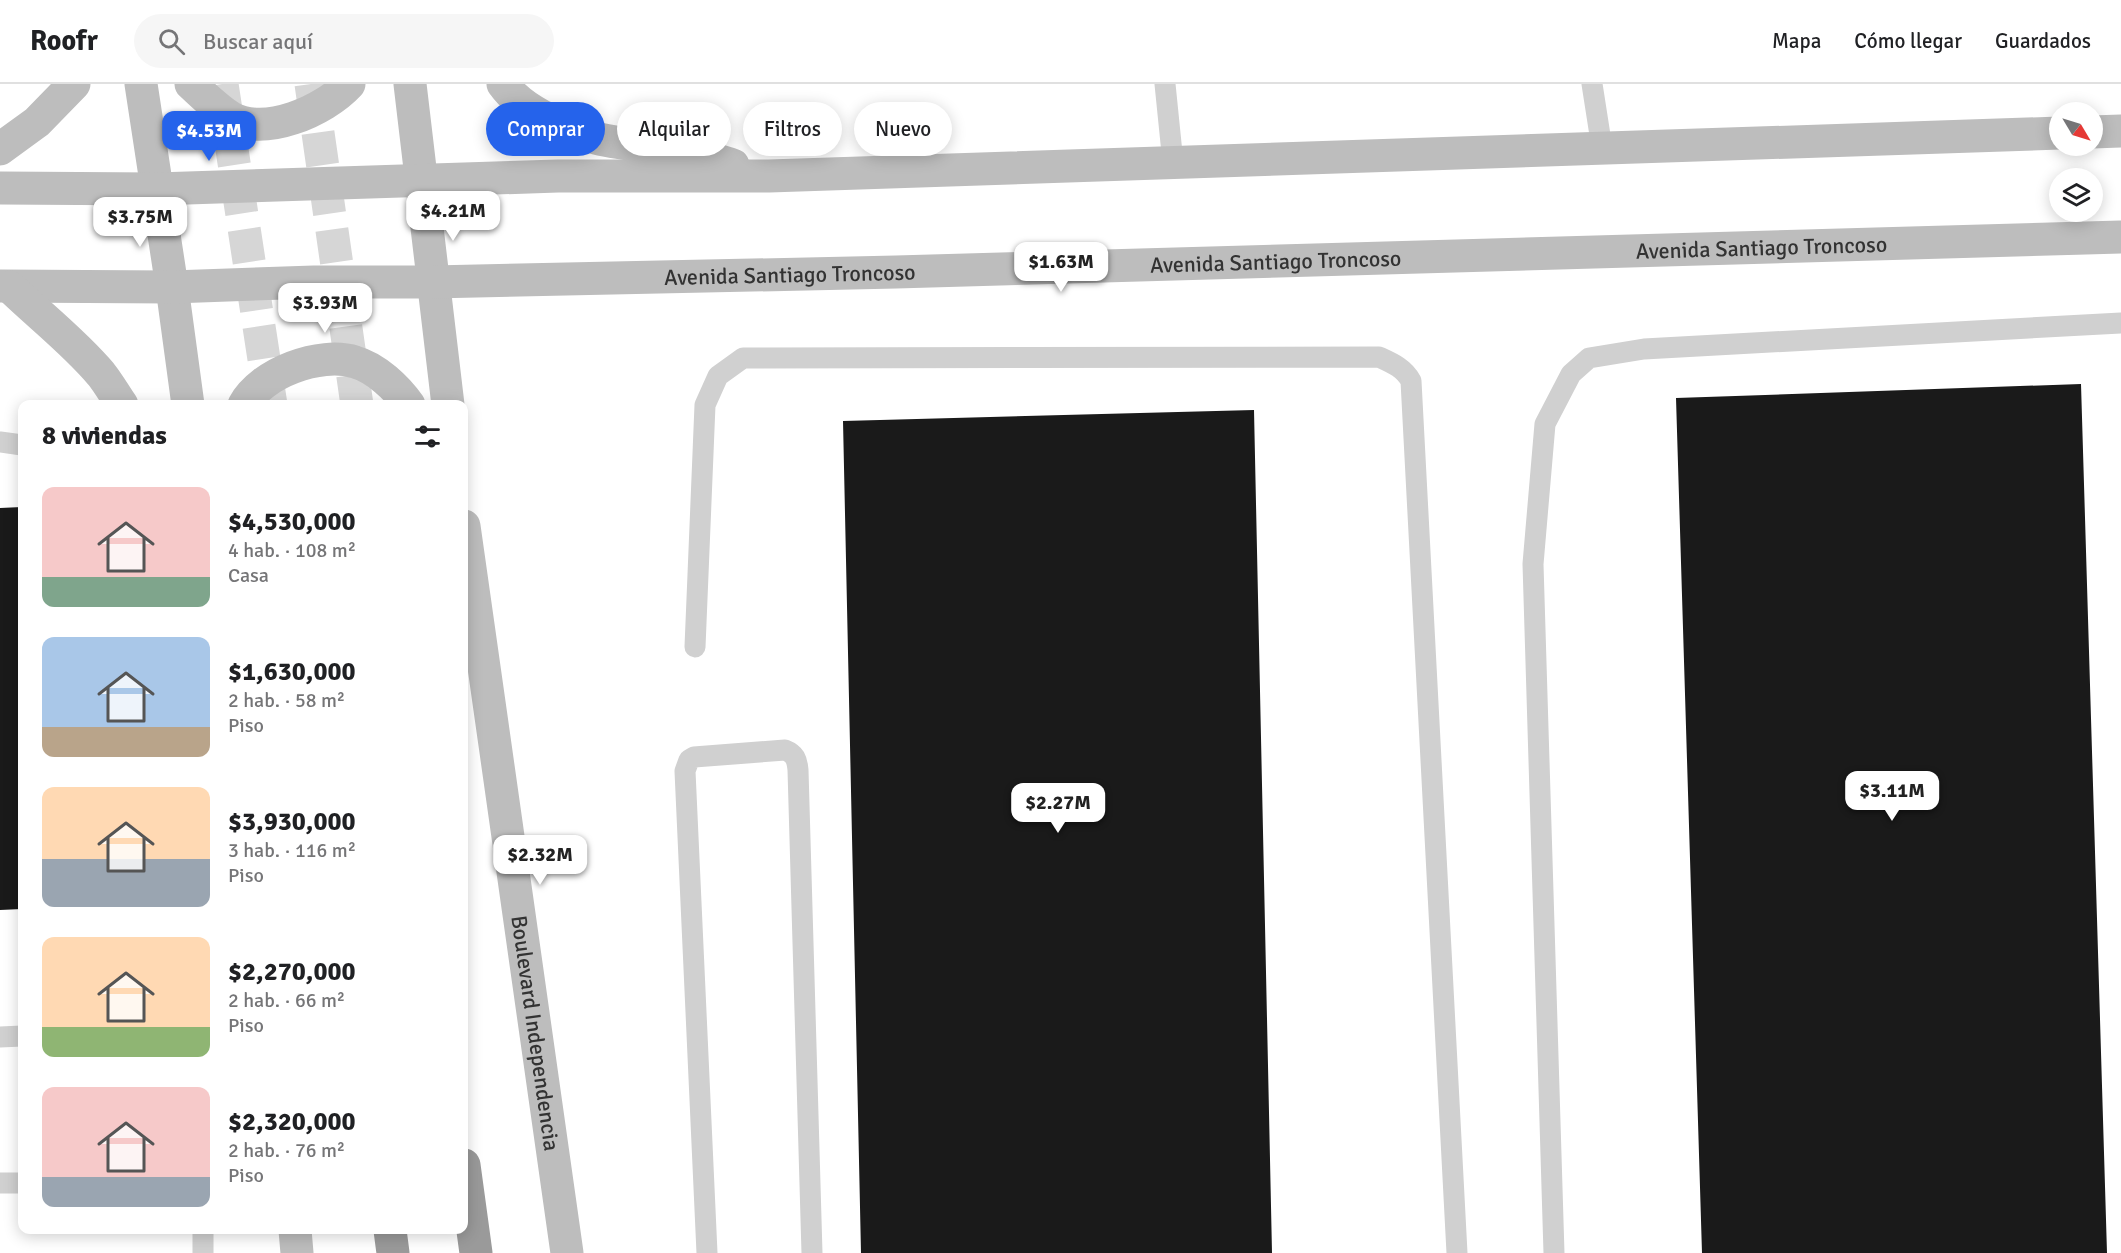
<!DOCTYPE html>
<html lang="es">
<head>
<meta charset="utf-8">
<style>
	:root { --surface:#fff; --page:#f6f6f6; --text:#202124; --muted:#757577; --line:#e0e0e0; --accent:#2563eb }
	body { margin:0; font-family:Signika,sans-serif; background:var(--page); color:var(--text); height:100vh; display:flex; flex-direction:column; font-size:22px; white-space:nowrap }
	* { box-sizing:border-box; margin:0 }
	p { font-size:20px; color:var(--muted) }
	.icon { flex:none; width:33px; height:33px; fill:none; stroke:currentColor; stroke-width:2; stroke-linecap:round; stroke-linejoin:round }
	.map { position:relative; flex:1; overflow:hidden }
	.panel { position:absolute; left:18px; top:316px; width:450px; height:834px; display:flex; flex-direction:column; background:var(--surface); border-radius:12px; box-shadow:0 3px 15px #0003 }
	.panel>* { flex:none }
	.hud { position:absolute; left:486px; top:18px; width:570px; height:54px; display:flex; gap:12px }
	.needle { width:39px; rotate:128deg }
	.controls { position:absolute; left:2049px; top:18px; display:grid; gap:12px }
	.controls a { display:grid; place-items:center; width:54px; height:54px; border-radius:50%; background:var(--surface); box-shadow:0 3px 15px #0003; font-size:30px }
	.price { position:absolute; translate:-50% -51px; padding:0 14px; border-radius:12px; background:#fff; color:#222; font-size:20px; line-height:39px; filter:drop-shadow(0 2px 3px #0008) }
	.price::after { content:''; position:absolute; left:50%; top:36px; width:18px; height:14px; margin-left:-9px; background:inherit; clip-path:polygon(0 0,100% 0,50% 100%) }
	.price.active { background:var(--accent); color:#fff }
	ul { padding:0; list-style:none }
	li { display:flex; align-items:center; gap:18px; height:150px; padding:0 24px }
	li span { display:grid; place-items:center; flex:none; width:168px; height:120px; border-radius:12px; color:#555 }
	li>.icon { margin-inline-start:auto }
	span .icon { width:72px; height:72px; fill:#fffc; stroke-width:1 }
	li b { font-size:26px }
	h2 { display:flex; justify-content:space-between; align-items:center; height:72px; padding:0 24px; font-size:26px }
	.pill { padding:0 21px; border-radius:27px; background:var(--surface); box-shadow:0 3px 15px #0003; font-size:21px; line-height:54px }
	.pill.active { background:var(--accent); color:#fff }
	header { display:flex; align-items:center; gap:36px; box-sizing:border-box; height:84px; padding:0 30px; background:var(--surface); border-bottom:2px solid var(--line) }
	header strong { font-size:28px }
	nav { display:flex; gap:33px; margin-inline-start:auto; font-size:21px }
	.search { width:420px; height:54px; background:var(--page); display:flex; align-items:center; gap:15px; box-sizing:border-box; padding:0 21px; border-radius:33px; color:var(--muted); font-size:22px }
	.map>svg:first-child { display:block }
	.building { fill:#1a1a1a }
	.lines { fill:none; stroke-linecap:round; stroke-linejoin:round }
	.highway-tunnel { stroke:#d6d6d6; stroke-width:33; stroke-dasharray:33 16; stroke-linecap:butt }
	.lane { stroke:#d0d0d0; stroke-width:21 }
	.secondary { stroke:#bdbdbd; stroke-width:33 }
	.highway { stroke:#9a9a9a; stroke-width:33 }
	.labels { text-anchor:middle; stroke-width:6; stroke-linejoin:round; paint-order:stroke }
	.street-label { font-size:22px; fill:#333; stroke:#fff }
</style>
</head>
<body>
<header>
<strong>Roofr</strong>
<div class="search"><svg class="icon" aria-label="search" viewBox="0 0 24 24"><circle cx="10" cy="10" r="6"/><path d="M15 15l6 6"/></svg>Buscar aquí</div>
<nav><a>Mapa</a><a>Cómo llegar</a><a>Guardados</a></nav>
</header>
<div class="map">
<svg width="2121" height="1169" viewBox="0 0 2121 1169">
	<rect width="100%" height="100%" fill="#fff"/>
	<path class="building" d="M2081,300L2107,1169H1702L1676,314Z
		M1254,326L1272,1169H861L843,337Z
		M22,423V825L0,826V424Z"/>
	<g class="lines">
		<path class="highway-tunnel" d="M222,0L271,321
			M311,0L357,321"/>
		<path class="lane" d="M1165,0L1173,79
			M1592,0L1602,64
			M0,358L22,361
			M695,563L705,321L718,292L743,274L1379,273C1392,279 1404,284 1411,297L1457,1169
			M0,953L22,952
			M0,1099H22
			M203,1146V1169
			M707,1169L685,687L689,676L694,673L785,666C795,670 797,675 798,686L812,1169
			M1554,1169L1533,480L1545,340L1571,290L1589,274L1644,265L2121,239"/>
		<g class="secondary">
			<path d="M141,0L172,203L188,321"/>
			<path d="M191,0C204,12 216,24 230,33C265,53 324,27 349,0"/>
			<path d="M410,0L448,321"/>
			<path d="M503,0C513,14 527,24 542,32C592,62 633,59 689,68C704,71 719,77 733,81"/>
			<path d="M2092,48L2121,47"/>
			<path d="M0,65L37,38L74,0"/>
			<path d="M0,104L157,105L558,92H769L2060,49"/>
			<path id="s1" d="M0,202L172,203L314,198H432L896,188L2121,153"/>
			<path d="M10,203C40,232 74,258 101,290C109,300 115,311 122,321"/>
			<path d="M244,321C261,289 320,267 355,278C376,284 397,304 409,321"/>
			<path id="s2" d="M464,442L567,1169"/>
			<path d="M295,1146L297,1169"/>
		</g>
		<path class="highway" d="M464,1081L476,1169
			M390,1146L393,1169"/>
	</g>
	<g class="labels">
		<g class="street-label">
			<text dy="8" stroke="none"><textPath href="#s1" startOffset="1762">Avenida Santiago Troncoso</textPath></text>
			<text dy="8" stroke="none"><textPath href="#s1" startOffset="1276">Avenida Santiago Troncoso</textPath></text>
			<text dy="8" stroke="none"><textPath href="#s1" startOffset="790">Avenida Santiago Troncoso</textPath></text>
			<text dy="8" stroke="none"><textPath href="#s2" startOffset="512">Boulevard Independencia</textPath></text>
		</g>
	</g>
</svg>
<div class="controls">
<a><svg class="needle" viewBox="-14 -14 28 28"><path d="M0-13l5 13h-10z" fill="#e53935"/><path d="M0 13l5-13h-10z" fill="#757577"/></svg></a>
<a><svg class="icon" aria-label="layers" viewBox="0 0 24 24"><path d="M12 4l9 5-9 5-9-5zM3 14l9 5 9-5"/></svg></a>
</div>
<b class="price active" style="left:209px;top:78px">$4.53M</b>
<b class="price" style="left:453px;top:158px">$4.21M</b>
<b class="price" style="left:140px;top:164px">$3.75M</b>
<b class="price" style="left:1061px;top:209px">$1.63M</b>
<b class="price" style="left:325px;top:250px">$3.93M</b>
<b class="price" style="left:1892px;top:738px">$3.11M</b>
<b class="price" style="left:1058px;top:750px">$2.27M</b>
<b class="price" style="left:540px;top:802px">$2.32M</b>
<div class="hud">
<a class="pill active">Comprar</a>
<a class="pill">Alquilar</a>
<a class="pill">Filtros</a>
<a class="pill">Nuevo</a>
</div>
<section class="panel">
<h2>8 viviendas<svg class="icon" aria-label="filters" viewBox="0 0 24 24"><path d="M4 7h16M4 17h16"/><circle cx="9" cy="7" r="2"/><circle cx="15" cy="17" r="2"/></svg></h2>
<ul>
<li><span style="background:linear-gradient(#f6c9c9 75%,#7fa58c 0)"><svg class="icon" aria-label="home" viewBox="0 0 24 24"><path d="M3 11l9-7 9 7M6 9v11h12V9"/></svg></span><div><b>$4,530,000</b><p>4 hab. · 108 m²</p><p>Casa</p></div></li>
<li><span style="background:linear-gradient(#a9c7e8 75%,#b9a48a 0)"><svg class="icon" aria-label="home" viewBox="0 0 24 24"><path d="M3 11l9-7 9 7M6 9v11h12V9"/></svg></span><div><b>$1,630,000</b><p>2 hab. · 58 m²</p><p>Piso</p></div></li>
<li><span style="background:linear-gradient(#ffd9b3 60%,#9aa5b1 0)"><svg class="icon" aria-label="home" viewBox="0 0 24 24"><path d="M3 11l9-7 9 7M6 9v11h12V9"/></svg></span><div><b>$3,930,000</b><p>3 hab. · 116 m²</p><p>Piso</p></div></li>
<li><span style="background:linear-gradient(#ffd9b3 75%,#8fb573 0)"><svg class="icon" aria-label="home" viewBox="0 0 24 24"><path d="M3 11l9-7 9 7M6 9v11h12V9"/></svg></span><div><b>$2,270,000</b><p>2 hab. · 66 m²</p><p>Piso</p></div></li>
<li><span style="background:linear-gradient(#f6c9c9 75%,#9aa5b1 0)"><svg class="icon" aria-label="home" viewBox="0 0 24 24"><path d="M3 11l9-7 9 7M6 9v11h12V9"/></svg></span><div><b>$2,320,000</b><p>2 hab. · 76 m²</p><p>Piso</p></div></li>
</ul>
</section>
</div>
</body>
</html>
